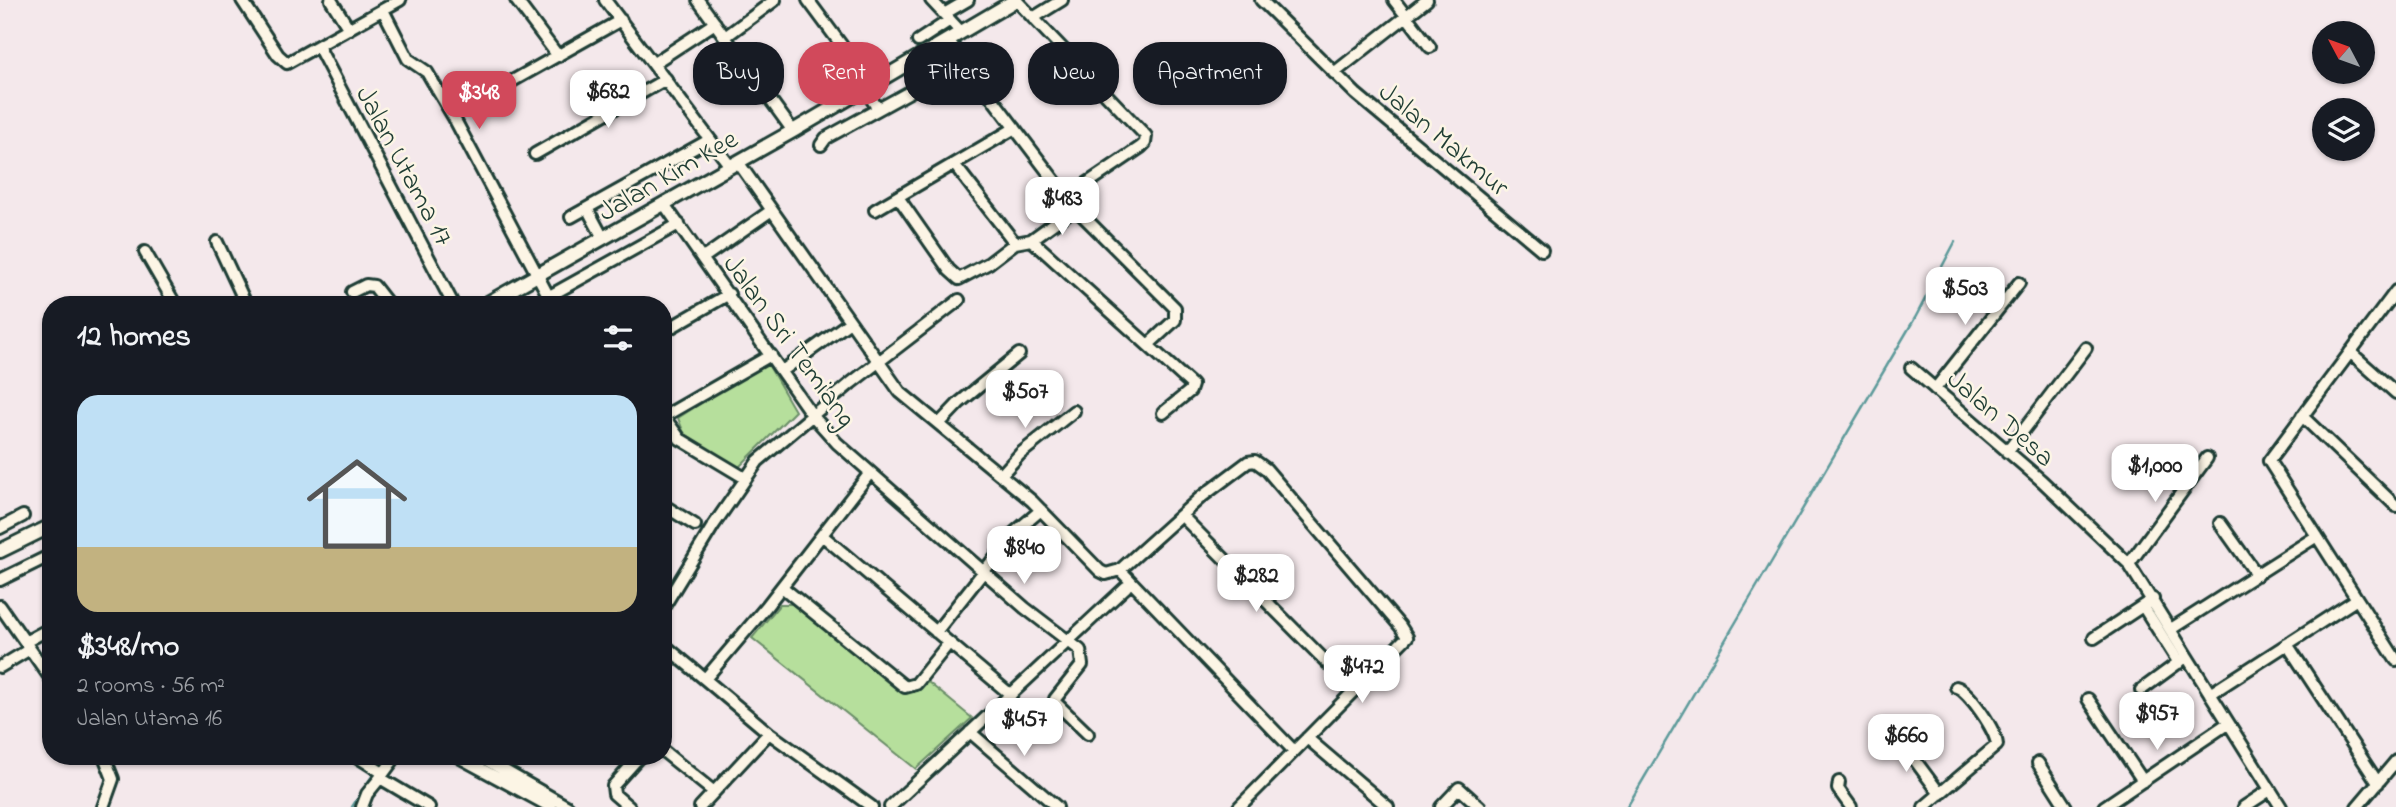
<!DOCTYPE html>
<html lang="en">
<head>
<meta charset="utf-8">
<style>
	:root { --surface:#171b24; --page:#242831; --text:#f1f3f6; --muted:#9ea1a6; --line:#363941; --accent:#d1495b }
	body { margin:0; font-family:"Indie Flower",sans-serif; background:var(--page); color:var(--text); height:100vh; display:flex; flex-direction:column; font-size:26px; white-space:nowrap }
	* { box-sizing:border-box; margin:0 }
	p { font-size:23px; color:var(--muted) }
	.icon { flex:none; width:38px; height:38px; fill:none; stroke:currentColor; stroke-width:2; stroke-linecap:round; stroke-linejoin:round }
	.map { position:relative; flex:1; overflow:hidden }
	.side { position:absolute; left:42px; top:296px; width:630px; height:469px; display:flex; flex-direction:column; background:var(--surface); border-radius:28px; box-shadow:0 2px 5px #0004 }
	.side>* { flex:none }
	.hud { position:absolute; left:693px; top:42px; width:665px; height:63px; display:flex; gap:14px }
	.needle { width:46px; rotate:311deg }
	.buttons { position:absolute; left:2312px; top:21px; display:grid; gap:14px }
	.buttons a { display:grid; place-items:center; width:63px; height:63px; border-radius:50%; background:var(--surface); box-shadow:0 2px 5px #0004; font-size:35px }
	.price { position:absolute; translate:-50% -60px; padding:0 16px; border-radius:14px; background:#fff; color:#222; font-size:23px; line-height:46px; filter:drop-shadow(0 2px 4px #0008) }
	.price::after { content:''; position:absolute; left:50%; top:42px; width:21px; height:16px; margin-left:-10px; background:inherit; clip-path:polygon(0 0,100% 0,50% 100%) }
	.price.selected { background:var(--accent); color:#fff }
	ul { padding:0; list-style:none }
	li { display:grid; align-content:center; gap:14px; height:371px; padding:0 35px }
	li+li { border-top:2px solid var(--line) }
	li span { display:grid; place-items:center; height:217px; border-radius:21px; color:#555 }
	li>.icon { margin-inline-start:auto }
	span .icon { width:126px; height:126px; fill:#fffc; stroke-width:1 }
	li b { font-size:30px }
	h2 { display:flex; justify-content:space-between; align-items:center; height:84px; padding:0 35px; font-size:30px }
	.tag { padding:0 24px; border-radius:28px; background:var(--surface); box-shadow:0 2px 5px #0004; font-size:24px; line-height:63px }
	.tag.selected { background:var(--accent); color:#fff }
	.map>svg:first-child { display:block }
	.green { fill:#b6df9c; stroke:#6a8e68; stroke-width:2 }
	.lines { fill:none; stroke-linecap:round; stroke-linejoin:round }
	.stream { stroke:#5d9a9a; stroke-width:2.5 }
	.minor-casing { stroke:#1f3d34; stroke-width:16 }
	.tertiary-casing { stroke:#1f3d34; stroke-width:18 }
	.minor { stroke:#fcf5e5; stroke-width:10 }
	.tertiary { stroke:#fcf5e5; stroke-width:12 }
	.labels { text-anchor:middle; stroke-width:5; stroke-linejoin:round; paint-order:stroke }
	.street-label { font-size:28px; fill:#1f3d34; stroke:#fcf5e5 }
</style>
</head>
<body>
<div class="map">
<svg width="2396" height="807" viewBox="0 0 2396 807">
	<rect width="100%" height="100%" fill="#f4e8eb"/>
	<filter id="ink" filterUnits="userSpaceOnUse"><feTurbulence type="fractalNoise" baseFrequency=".0143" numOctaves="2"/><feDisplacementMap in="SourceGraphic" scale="14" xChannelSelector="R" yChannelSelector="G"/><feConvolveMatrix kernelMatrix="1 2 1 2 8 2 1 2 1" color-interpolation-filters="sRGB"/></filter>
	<g filter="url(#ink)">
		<path class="green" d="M766,361L795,411L738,468L684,433L678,418Z
			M780,604H792L904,694L919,690L928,682L972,718L916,769L752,638Z"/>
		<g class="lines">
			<path class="stream" d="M380,763L385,756
				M352,807L374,773
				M1627,807L1915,318L1955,242"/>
			<defs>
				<path id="minor" d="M242,0L278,55L287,63L400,0
					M331,0L349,29
					M516,0L558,56
					M605,0L730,166
					M698,0L793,131
					M808,0L871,85
					M931,0L961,32
					M1261,0L1356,94L1542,250
					M1394,0L1430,47
					M383,10L408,59L427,72L454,118L549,297
					M944,14L968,0
					M1033,18L1062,0
					M725,37L775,0
					M948,40L1067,197L1141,147L1145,143L1146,136L1016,0
					M918,41L950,20
					M318,46L453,304
					M654,63L715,23
					M1334,73L1427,0
					M865,89L878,109
					M503,94L507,84L621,20
					M821,145L826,138L964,62
					M535,154L666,79
					M738,162L900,392L1032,501L1100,571L1106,574L1120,570L1200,498L1248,462L1255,461L1266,469L1400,626L1407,637L1239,807
					M954,164L1015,243
					M898,197L949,270L959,279L989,263L1015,243
					M664,204L812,415L837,443L1025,608L1080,650L1082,665L1055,699L1056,703L1088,734
					M588,210L603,238
					M875,210L1015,128
					M571,217L709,140
					M1031,240L1075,208L1175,308V320L1149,344
					M217,242L246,304
					M1015,243L1031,240L1036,244L1192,385L1190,391L1163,413
					M145,252L175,304
					M703,258L772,210
					M2396,291L2269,461L2396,660
					M352,292L366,285L374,286L388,304
					M535,304L679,224
					M663,332L729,294
					M2350,352L2396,393
					M1911,368L2042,481L2129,564L2281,807
					M782,371L850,322
					M1935,389L2019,283
					M2302,416L2396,506
					M663,417L771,355
					M664,417L680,439L745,478
					M939,424L959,403L1019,354
					M2007,452L2086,348
					M1001,475L1020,454L1074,411
					M663,505L695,525
					M1181,515L1354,690
					M2220,523L2257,575
					M0,528L23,516
					M823,536L1011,695
					M2129,564L2207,458
					M1120,570L1294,751
					M0,580L51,555
					M782,587L905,687L916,684L949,643
					M0,606L51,679
					M2143,606L2179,663
					M663,608L713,526L758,461L851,383L959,300
					M2171,629L2317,536
					M936,632L1015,532L1041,510
					M2094,638L2153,599
					M25,642L51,628
					M663,644L769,733L872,807
					M2287,644L2378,783
					M0,667L30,649
					M705,679L766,607L870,473
					M2141,690L2182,660
					M2210,694L2357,599
					M2088,699L2143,781
					M970,732L1057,807
					M1897,736L1940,794
					M1307,738L1388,807
					M663,751L714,792
					M356,756L383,773
					M396,756L380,778L429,807
					M457,756L551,807
					M479,756L568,807
					M2038,763L2066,807
					M1839,782L1838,789L1851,807
					M103,807L113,779L104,756
					M362,807L367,794L380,778
					M629,807L614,794L613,786L640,756
					M700,807L769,733
					M890,807L1126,587
					M1441,807L1459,788L1480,807
					M1924,807L1997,745C1996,731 1969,690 1956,687
					M2104,807L2227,724
					M2244,807L2270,790
					M2357,807L2396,761"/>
				<path id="tertiary" d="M486,304L793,131L1016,0
					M0,551L51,526"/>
			</defs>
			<use href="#minor" class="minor-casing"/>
			<use href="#tertiary" class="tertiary-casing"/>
			<use href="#minor" class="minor"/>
			<use href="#tertiary" class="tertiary"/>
		</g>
	</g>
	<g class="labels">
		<g class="street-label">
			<text transform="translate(1445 138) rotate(40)" y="10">Jalan Makmur</text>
			<text transform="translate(406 165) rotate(62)" y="10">Jalan Utama 17</text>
			<text transform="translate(667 174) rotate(-30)" y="10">Jalan Kim Kee</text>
			<text transform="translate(791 340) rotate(54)" y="10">Jalan Sri Temiang</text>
			<text transform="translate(2002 417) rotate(41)" y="10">Jalan Desa</text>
		</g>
	</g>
</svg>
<div class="buttons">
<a><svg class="needle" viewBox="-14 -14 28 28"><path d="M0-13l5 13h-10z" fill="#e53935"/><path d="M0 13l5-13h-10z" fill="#9ea1a6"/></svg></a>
<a><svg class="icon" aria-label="layers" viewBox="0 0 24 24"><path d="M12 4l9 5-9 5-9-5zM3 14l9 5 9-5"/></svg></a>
</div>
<b class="price" style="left:608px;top:130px">$682</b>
<b class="price selected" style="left:479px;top:131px">$348</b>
<b class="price" style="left:1062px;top:237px">$483</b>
<b class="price" style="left:1965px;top:327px">$503</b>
<b class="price" style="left:1025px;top:430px">$507</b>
<b class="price" style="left:2155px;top:504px">$1,000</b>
<b class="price" style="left:1024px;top:586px">$840</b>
<b class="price" style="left:1256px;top:614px">$282</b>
<b class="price" style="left:1362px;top:705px">$472</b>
<b class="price" style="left:2157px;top:752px">$957</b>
<b class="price" style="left:1024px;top:758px">$457</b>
<b class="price" style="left:1906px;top:774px">$660</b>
<div class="hud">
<a class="tag">Buy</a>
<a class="tag selected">Rent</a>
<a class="tag">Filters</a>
<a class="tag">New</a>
<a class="tag">Apartment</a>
</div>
<section class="side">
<h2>12 homes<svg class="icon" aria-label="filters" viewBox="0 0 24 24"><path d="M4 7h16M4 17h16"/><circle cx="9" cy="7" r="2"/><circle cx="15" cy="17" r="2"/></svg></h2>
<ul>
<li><span style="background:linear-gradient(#bfe0f5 70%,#c2b280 0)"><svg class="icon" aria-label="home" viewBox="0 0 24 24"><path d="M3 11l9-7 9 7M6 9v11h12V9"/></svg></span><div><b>$348/mo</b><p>2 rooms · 56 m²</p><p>Jalan Utama 16</p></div></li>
</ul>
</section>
</div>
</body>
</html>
